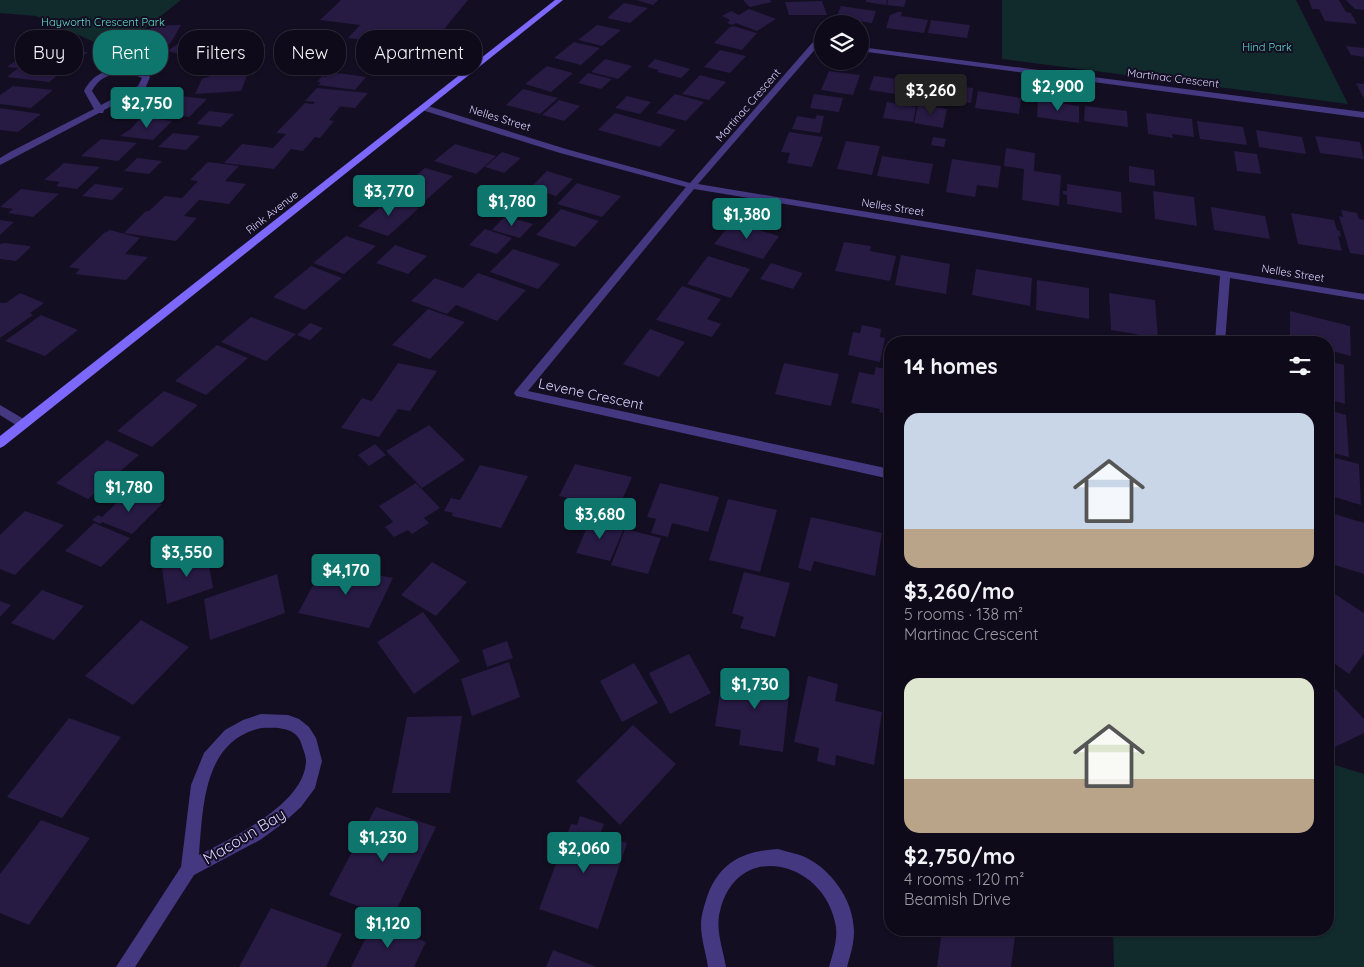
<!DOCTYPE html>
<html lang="en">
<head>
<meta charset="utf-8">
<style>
	:root { --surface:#0f0a1a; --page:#181323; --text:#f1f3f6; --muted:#9b9aa2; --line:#2f2b39; --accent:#0f766e }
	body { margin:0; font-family:Quicksand,sans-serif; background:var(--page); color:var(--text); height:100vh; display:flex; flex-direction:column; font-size:19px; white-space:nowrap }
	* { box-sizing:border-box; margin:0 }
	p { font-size:16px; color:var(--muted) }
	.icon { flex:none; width:28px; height:28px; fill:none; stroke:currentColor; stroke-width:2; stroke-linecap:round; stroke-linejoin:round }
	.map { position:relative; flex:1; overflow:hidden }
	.details { position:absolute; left:884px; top:336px; width:450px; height:600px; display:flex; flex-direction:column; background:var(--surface); border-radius:20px; box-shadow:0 1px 4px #0004,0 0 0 1px var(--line) }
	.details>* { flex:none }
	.hud { position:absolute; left:15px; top:30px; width:475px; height:45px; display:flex; gap:10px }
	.controls { position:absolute; left:814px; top:15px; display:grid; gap:10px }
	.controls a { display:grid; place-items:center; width:55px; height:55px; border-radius:50%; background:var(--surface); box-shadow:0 1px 4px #0004,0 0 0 1px var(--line); font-size:25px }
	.price { position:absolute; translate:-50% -42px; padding:0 11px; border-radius:5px; background:var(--accent); color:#fff; font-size:16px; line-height:32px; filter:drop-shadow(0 1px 2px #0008) }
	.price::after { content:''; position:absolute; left:50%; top:30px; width:15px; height:11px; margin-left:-8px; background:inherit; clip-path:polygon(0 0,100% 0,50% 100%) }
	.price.selected { background:#222; color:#fff }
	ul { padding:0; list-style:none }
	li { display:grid; align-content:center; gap:10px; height:265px; padding:0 20px }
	li span { display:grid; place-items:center; height:155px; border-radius:15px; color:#555 }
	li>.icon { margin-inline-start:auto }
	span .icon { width:90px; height:90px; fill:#fffc; stroke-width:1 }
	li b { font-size:21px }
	h2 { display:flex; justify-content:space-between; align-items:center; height:60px; padding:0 20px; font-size:21px }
	.chip { padding:0 18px; border-radius:20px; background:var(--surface); box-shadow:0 1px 4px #0004,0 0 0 1px var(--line); font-size:18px; line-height:45px }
	.chip.selected { background:var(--accent); color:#fff }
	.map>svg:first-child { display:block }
	.green { fill:#112a2c }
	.building { fill:#271a43 }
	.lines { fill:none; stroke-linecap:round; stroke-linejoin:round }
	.street { fill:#443981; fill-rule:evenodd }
	.secondary { fill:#7d68fd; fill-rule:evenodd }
	.labels { text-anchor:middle; stroke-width:4; stroke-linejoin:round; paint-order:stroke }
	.far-park-label { font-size:11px; fill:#5ddecc; stroke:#140e22 }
	.far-street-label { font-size:11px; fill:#dad0fe; stroke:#140e22 }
	.street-label { font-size:14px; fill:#dad0fe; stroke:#140e22 }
	.near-street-label { font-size:16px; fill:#dad0fe; stroke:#140e22 }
</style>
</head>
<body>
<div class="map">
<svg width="1364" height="967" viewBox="0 0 1364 967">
	<rect width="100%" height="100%" fill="#140e22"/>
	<path class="green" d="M0,0H181L133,38L101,45L36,16L0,13Z
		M1002,0H1296L1348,104L1002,59Z
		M1328,763L1364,774V967H1114L1113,930H1328Z"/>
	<path class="building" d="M341,0H468L441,33L409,30L397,44L348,38L360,25L320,20Z
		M636,0H658L653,5Z
		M743,0H770L772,2L750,7Z
		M866,0H887L886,5L866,2Z
		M888,0H906L904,7L887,5Z
		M1309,0H1339L1346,12L1351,13L1357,24L1325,21L1319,9H1312Z
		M1346,0H1364V10L1355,9Z
		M822,1L827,15H789L785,2Z
		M624,3L648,8L630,23L607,18Z
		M841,6L854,8L876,11L872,23L836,18Z
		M749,9L776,19L757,31L736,23L732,25L727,23L730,20L722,16L731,11L739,15Z
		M898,12H902L901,16L928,20L924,33L886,28L890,15Z
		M931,20L970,25L967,38L928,33Z
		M178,25H181L170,44L141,45L152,26Z
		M597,25L621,30L602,46L578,40Z
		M733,26L757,33L742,50L714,43L730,27Z
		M197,32L219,38L189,56L167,51Z
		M52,39L80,42L69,50L88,52L49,82L7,77L18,68L7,67L19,58L25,59Z
		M574,42L600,48L581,65L554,58Z
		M266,44L261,57L239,58L243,46Z
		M1346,46L1364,48V57L1351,55Z
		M720,50L746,56L730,73L704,67Z
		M246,59L240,73L223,74L222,76H247L241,91L195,94L202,79L213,75L196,76L202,61Z
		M605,59L632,66L618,79L591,72Z
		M655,59L690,69L681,78L657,72L659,70L647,67Z
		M547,66L573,73L551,92L525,84Z
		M829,71L860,75L853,95L821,90Z
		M330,72L366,77L355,90L318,85L321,82H317L322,76L326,77Z
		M588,73L612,79L601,89L578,83Z
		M700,75L726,82L709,100L682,94Z
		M874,76L913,81L909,96L869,90Z
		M934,83L973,88L971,103L931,98Z
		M1356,83L1364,84V99Z
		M13,86L35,88L53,90L31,108L0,104V95Z
		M317,88L368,93L355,108L335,106L340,107L329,120L334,121L320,138L315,137L303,151L291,149L274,169L224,163L242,144L273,148L286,134L276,133L305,103L313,104L315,102L305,101Z
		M523,89L558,98L540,114L506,105Z
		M978,91L1021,98L1019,114L975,108Z
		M675,94L704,102L686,121L656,113Z
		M814,94L843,98L839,112L810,108Z
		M172,95L207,99L189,117L164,114L168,111L156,109Z
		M627,96L651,102L640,114L615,108Z
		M559,100L580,106L564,121L542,115Z
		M1038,100L1079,106V123L1037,117Z
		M887,102L916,107L913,122L883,118Z
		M918,105L947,109L943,128L914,123Z
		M1085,106L1127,111L1128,127L1084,121Z
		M0,108L6,109L41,114L18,132L0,130Z
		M209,111L234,114L221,127L196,124Z
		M615,113L676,130L660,147L598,130Z
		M1146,113L1192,119L1194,137L1172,134L1173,138L1148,134Z
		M817,115L824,116L820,133L792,129L797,116L815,119Z
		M141,117L172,121L153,140L120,136L131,129Z
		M1197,121L1243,127L1247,145L1200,139Z
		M1256,130L1302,137L1306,154L1259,147Z
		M789,132L823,137L812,167L787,163L790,153L781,152Z
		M173,133L200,136L186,150L158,147Z
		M1315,136L1360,142L1364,159L1320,153Z
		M933,137L946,139L944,147L931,145Z
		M101,139L137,143L118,161L81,156Z
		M846,141L880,146L872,175L837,169Z
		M455,144L496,156L476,174L434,161Z
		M1006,148L1035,153L1034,171L1061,175L1059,206L1022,200L1024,169L1004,166Z
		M1234,151L1257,154L1261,174L1237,171Z
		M502,152L521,158L504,173L485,167Z
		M882,156L933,164L929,184L877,176Z
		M137,158L162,161L149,174L124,171Z
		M952,159L1001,166L998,188L977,185L975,197L946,192Z
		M208,162L239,166L225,181L246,184L229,204L199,200L184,216L197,218L176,241L124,233L146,211H149L165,196L182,198L198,181L190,180Z
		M64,163L100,167L77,189L56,186L60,182L44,180Z
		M1129,166L1154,170L1155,186L1129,182Z
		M425,168L453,176L425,201L397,192Z
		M547,171L573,179L556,196L530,188Z
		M577,183L621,196L602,217L557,204Z
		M95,184L124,188L112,200L82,196Z
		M1067,184L1121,192L1122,213L1067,204V195L1063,194V191H1067Z
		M21,189L59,194L33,217L8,213L13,209L0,207Z
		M1153,191L1194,197L1197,226L1155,219Z
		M390,199L419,208L388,236L358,226Z
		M1211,207L1265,216L1270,239L1214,230Z
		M561,209L599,221L575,247L536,235Z
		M1341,210L1357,213L1359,219L1364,220V255L1350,253L1339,216L1343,217Z
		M1291,213L1334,220L1337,230L1340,231L1341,237L1338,236L1342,251L1298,244Z
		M505,216L533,224L520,238L492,230Z
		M0,220L14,222L0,235Z
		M732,222L779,236L763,259L714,244Z
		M485,229L512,238L497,254L469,245Z
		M110,230L140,238L125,254L148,257L126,280L75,274L80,269L69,267L104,233Z
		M346,236L376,246L344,274L313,263Z
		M844,242L871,246L870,251L896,256L890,281L835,271Z
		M5,243L30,246V248L16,261L0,259V244Z
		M395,245L427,256L408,274L376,263Z
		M513,249L560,264L538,289L490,272Z
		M901,255L950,264L946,294L895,285Z
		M708,256L750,269L731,298L687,284Z
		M771,263L803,273L793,289L760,279Z
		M311,266L342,278L305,310L273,297Z
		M976,269L1032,278L1030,306L972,295Z
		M478,273L526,290L497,321L456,305L447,314L411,301L435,278L463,288Z
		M1037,280L1089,288V319L1036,310Z
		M682,286L721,299L707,319L721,324L712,337L656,320Z
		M20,293L44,303L30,313L33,315L0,338V303H6Z
		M1109,293L1155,300L1158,338L1111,330Z
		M428,309L465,322L430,359L392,345Z
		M1290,311L1350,326L1351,356L1328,350V342L1290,341Z
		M41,315L78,330L45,356L5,341Z
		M251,317L296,334L266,361L221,342Z
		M310,323L323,328L310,340L297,335Z
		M862,325L881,329L880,337L885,338L880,362L848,355L853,332L860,333Z
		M650,329L685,342L659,377L623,364Z
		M217,345L248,358L206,395L175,381Z
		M1328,361L1344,365L1345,404L1328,399Z
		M398,363L437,371L410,411L398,409L379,437L341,428L362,398L372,401Z
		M784,363L839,374L831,406L775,394Z
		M876,367L890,370V415L879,412L880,409L851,403L859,372L874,375Z
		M164,391L198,405L152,447L117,431Z
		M1328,410L1346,415L1349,457L1328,452Z
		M429,425L465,460L422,488L386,451Z
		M107,440L139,455L88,499L56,483Z
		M375,444L386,455L369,466L358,455Z
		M1328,456L1359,464L1361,505L1328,495Z
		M575,464L632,477L618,510L559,496Z
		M480,465L528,476L501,528L452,516L453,513L444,511L451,498L460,500Z
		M416,483L440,508L424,518L429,523L412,534L408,530L394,537L385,527L393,522L379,506Z
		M660,483L719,497L708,532L672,523L668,537L651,533L656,519L647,517Z
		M129,491L162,504L132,534L102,522L100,524L92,520L98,515L102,517Z
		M728,499L777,510L760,572L709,560Z
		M25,511L64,525L15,575L0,569V535Z
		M1328,512L1364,523V574L1328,563Z
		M811,517L882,533L875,576L814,561L811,571L798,568Z
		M591,518L625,526L610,561L576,553Z
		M94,523L130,538L101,567L65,551Z
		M625,529L661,538L648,574L611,565Z
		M207,553L213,588L167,604L162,568Z
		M432,562L467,582L436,616L401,595Z
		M324,565L393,578L369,628L298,613Z
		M744,572L790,583L775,637L740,628L744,617L732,613Z
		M277,574L285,613L210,640L204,599Z
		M42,590L84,606L54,640L11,623Z
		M1330,591L1364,613V653L1349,674L1328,659V594Z
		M0,601L11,605L0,617Z
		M423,612L460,661L414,694L377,642Z
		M141,620L189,647L133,705L85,676Z
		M507,641L513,658L487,667L482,650Z
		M689,654L711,693L670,714L649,673Z
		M509,662L520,697L472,716L461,679Z
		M634,663L658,703L622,722L600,681Z
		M723,673L790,683L783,752L739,745L741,730L715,726Z
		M808,676L838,684L835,701L882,712L874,765L836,755L835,766L817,761L819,748L794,742Z
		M1328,681L1364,719V733L1331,749L1328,745Z
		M890,701V721L882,715Z
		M462,716L450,793H392L407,717Z
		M69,718L121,737L62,818L7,797Z
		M633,725L676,764L620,825L576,781Z
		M376,807L436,827L392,919L329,895Z
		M580,816L604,824L600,834L627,843L598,929L539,909L571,824L577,825Z
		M41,820L90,838L29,925L0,913V874Z
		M271,908L342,934L326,967H239Z
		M374,922L426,942L414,967H351Z
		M942,930H998L1015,936L1011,967H937Z
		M553,950L597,967H546Z"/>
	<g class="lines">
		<path class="street" d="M813,42H822V46H818L698,184L1364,294V300L1230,278L1225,342H1215L1220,276L694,189L528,391L890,469V479L516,396L514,393L516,390L686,187L560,153L422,110V106H428L566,149L690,183Z
			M860,47L1364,112V118L860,51Z
			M127,67C137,68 144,70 150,77L145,89L104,110L103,113H99L0,165V158L10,152L94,109L84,91C93,73 108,69 127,67ZM127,72L142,78L138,86L101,105L92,91C99,77 112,73 127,72Z
			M0,405L27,421L29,424L27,427H19L0,415Z
			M261,714L288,715L299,719L309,727L316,738L322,761L315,788L301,807L282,824L260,840L194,875L135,967H116L181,867L191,785L204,753L225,730L243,720ZM261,728C278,727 298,727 302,746C304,751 306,757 306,761C305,804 232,838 199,855C203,807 203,741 261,728Z
			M778,849C787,852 796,853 805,857C832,870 854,901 854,932C854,944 850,956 847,967H829C833,953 839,937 835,922C822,860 737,840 720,911C715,929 723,949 726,967H708C706,953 701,939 701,925C701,914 705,904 708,894C721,861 744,851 778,849Z"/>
		<path class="secondary" d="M555,0H563L4,446L0,448V436Z"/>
	</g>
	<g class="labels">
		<g class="far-park-label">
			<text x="103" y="26">Hayworth Crescent Park</text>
			<text x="1267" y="51">Hind Park</text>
		</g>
		<g class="far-street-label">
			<text transform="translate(1173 78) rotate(7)" y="4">Martinac Crescent</text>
			<text transform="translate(748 105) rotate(-49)" y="4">Martinac Crescent</text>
			<text transform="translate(500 118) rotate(17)" y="4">Nelles Street</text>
			<text transform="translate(893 207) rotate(9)" y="4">Nelles Street</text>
			<text transform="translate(272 212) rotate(-38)" y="4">Rink Avenue</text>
			<text transform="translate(1293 273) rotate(9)" y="4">Nelles Street</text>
		</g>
		<g class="street-label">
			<text transform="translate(591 394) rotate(12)" y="5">Levene Crescent</text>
		</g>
		<g class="near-street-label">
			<text transform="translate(244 836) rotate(-31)" y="6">Macoun Bay</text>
		</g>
	</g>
</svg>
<div class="controls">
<a><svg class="icon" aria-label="layers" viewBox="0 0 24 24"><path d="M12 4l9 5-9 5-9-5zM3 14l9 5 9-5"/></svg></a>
</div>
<b class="price" style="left:1058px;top:112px">$2,900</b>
<b class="price selected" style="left:931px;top:116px">$3,260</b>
<b class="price" style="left:147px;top:129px">$2,750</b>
<b class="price" style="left:389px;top:217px">$3,770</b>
<b class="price" style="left:512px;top:227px">$1,780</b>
<b class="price" style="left:747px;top:240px">$1,380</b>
<b class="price" style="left:129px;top:513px">$1,780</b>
<b class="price" style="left:600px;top:540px">$3,680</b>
<b class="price" style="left:187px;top:578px">$3,550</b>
<b class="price" style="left:346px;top:596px">$4,170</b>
<b class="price" style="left:755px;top:710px">$1,730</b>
<b class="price" style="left:383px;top:863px">$1,230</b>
<b class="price" style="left:584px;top:874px">$2,060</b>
<b class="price" style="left:388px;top:949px">$1,120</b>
<div class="hud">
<a class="chip">Buy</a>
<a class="chip selected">Rent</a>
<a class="chip">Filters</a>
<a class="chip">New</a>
<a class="chip">Apartment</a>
</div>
<section class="details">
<h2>14 homes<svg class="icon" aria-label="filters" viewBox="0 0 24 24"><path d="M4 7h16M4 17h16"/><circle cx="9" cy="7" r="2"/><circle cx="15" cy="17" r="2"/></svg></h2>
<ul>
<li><span style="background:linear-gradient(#c9d6e8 75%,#b9a48a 0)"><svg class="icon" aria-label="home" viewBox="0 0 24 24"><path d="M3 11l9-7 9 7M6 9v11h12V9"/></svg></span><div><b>$3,260/mo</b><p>5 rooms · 138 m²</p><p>Martinac Crescent</p></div></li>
<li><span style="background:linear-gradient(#dfe7d0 65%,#b9a48a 0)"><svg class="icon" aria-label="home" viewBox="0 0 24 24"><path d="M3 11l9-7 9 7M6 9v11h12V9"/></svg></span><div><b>$2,750/mo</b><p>4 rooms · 120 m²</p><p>Beamish Drive</p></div></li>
</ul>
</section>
</div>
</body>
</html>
